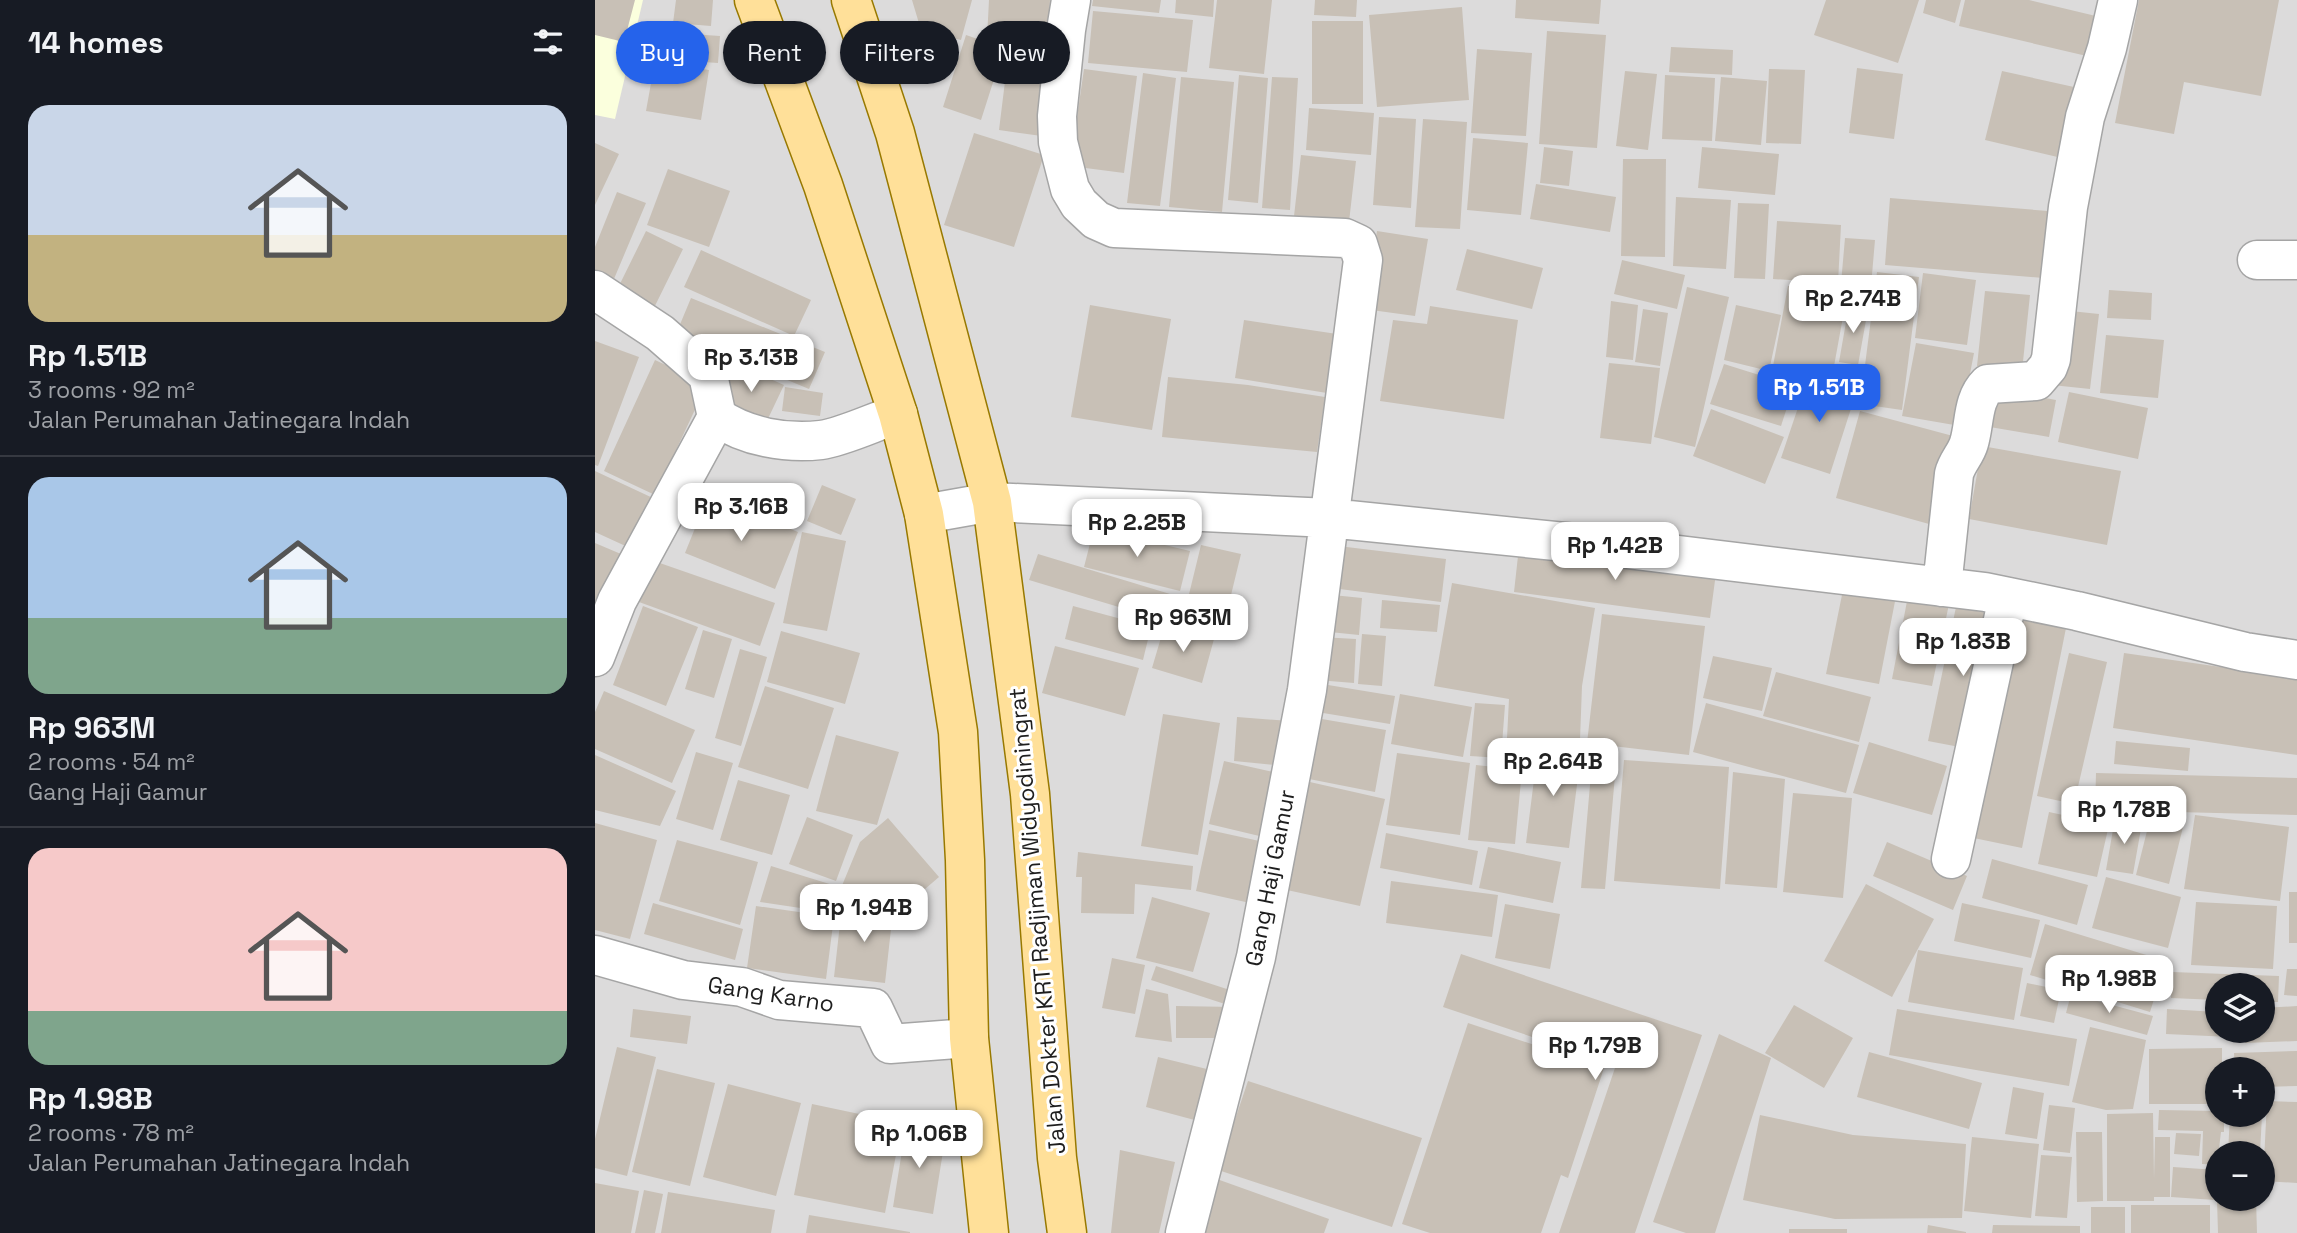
<!DOCTYPE html>
<html lang="en">
<head>
<meta charset="utf-8">
<style>
	:root { --surface:#171b24; --page:#242831; --text:#f1f3f6; --muted:#9ea1a6; --line:#363941; --accent:#2563eb }
	body { margin:0; font-family:"Space Grotesk",sans-serif; background:var(--page); color:var(--text); height:100vh; display:flex; flex-direction:column; font-size:26px; white-space:nowrap }
	* { box-sizing:border-box; margin:0 }
	p { font-size:23px; color:var(--muted) }
	.icon { flex:none; width:38px; height:38px; fill:none; stroke:currentColor; stroke-width:2; stroke-linecap:round; stroke-linejoin:round }
	.map { position:relative; flex:1; overflow:hidden }
	.panel { display:flex; flex-direction:column; background:var(--surface); width:595px }
	.panel>* { flex:none }
	.top-card { position:absolute; left:21px; top:21px; width:665px; height:63px; display:flex; gap:14px }
	.buttons { position:absolute; left:1610px; top:973px; display:grid; gap:14px }
	.buttons a { display:grid; place-items:center; width:70px; height:70px; border-radius:50%; background:var(--surface); box-shadow:0 2px 5px #0004; font-size:35px }
	.price { position:absolute; translate:-50% -60px; padding:0 16px; border-radius:14px; background:#fff; color:#222; font-size:23px; line-height:46px; filter:drop-shadow(0 2px 4px #0008) }
	.price::after { content:''; position:absolute; left:50%; top:42px; width:21px; height:16px; margin-left:-10px; background:inherit; clip-path:polygon(0 0,100% 0,50% 100%) }
	.price.on { background:var(--accent); color:#fff }
	ul { padding:0; list-style:none }
	li { display:grid; align-content:center; gap:14px; height:371px; padding:0 28px }
	li+li { border-top:2px solid var(--line) }
	li span { display:grid; place-items:center; height:217px; border-radius:21px; color:#555 }
	li>.icon { margin-inline-start:auto }
	span .icon { width:126px; height:126px; fill:#fffc; stroke-width:1 }
	li b { font-size:30px }
	h2 { display:flex; justify-content:space-between; align-items:center; height:84px; padding:0 28px; font-size:30px }
	.tag { padding:0 24px; border-radius:32px; background:var(--surface); box-shadow:0 2px 5px #0004; font-size:24px; line-height:63px }
	.tag.on { background:var(--accent); color:#fff }
	main { display:flex; flex:1; min-height:0 }
	.map>svg:first-child { display:block }
	.residential { fill:#dcdbdb; fill-rule:evenodd }
	.education { fill:#fbffdd }
	.building { fill:#c8c0b6 }
	.lines { fill:none; stroke-linecap:round; stroke-linejoin:round }
	.street-casing { stroke:#a5a5a5; stroke-width:41 }
	.primary-casing { stroke:#987900; stroke-width:41 }
	.street { stroke:#fff; stroke-width:38 }
	.primary { stroke:#ffe099; stroke-width:38 }
	.labels { text-anchor:middle; stroke-width:6; stroke-linejoin:round; paint-order:stroke }
	.street-label { font-size:23px; fill:#1e1e1e; stroke:#fff }
</style>
</head>
<body>
<main>
<section class="panel">
<h2>14 homes<svg class="icon" aria-label="filters" viewBox="0 0 24 24"><path d="M4 7h16M4 17h16"/><circle cx="9" cy="7" r="2"/><circle cx="15" cy="17" r="2"/></svg></h2>
<ul>
<li><span style="background:linear-gradient(#c9d6e8 60%,#c2b280 0)"><svg class="icon" aria-label="home" viewBox="0 0 24 24"><path d="M3 11l9-7 9 7M6 9v11h12V9"/></svg></span><div><b>Rp 1.51B</b><p>3 rooms · 92 m²</p><p>Jalan Perumahan Jatinegara Indah</p></div></li>
<li><span style="background:linear-gradient(#a9c7e8 65%,#7fa58c 0)"><svg class="icon" aria-label="home" viewBox="0 0 24 24"><path d="M3 11l9-7 9 7M6 9v11h12V9"/></svg></span><div><b>Rp 963M</b><p>2 rooms · 54 m²</p><p>Gang Haji Gamur</p></div></li>
<li><span style="background:linear-gradient(#f6c9c9 75%,#7fa58c 0)"><svg class="icon" aria-label="home" viewBox="0 0 24 24"><path d="M3 11l9-7 9 7M6 9v11h12V9"/></svg></span><div><b>Rp 1.98B</b><p>2 rooms · 78 m²</p><p>Jalan Perumahan Jatinegara Indah</p></div></li>
</ul>
</section>
<div class="map">
<svg width="1702" height="1233" viewBox="0 0 1702 1233">
	<rect width="100%" height="100%" fill="#f0ede3"/>
	<path class="residential" d="M0,0H1702V1233H0ZM1622,985H1668V1031H1622ZM1622,1069H1668V1115H1622ZM1622,1153H1668V1199H1622Z"/>
	<path class="education" d="M0,0H48L20,119L0,115Z"/>
	<path class="building" d="M0,0H40L29,42L0,35Z
		M81,0H118L116,26L78,23Z
		M317,0H377L366,40L326,30Z
		M394,0H455L452,41L392,38Z
		M498,0H566L564,13L497,6Z
		M581,0H619L618,17L580,13Z
		M622,0H677L669,74L614,68Z
		M720,0H762L761,17L719,15Z
		M921,0H1006L1004,24L920,18Z
		M1231,0H1324L1303,63L1219,35Z
		M1331,0H1366L1360,23L1328,13Z
		M1370,0H1434L1505,17L1496,57L1364,26Z
		M1544,0H1684L1666,96L1589,82L1579,134L1520,123Z
		M867,7L874,100L782,107L774,15Z
		M498,11L598,20L592,72L493,63Z
		M717,21H768V104H717Z
		M952,31L1011,35L1002,148L944,144Z
		M81,33L125,36L123,63L79,60Z
		M371,35L409,48L386,120L348,107Z
		M1076,47L1138,50L1137,75L1074,72Z
		M414,49L465,56L454,137L404,130Z
		M882,49L937,53L931,136L876,133Z
		M60,61L114,70L106,120L51,111Z
		M1262,68L1308,74L1299,139L1254,133Z
		M489,69L542,76L529,173L475,166Z
		M1174,69L1210,70L1206,144L1171,143Z
		M1030,71L1062,74L1053,150L1021,146Z
		M1407,71L1488,89L1471,159L1390,140Z
		M548,73L581,78L565,206L532,203Z
		M644,75L673,78L663,203L633,200Z
		M1070,75L1120,78L1117,141L1067,139Z
		M586,77L639,82L627,212L574,207Z
		M677,77L703,78L695,210L667,208Z
		M1126,77L1172,81L1166,145L1120,141Z
		M714,108L779,113L776,155L711,150Z
		M784,117L821,119L816,208L778,205Z
		M828,119L872,122L865,229L820,227Z
		M379,133L449,155L419,247L349,225Z
		M878,138L933,143L926,215L872,210Z
		M0,143L24,154L0,205Z
		M949,147L978,151L974,186L945,183Z
		M1107,147L1184,154L1180,195L1103,188Z
		M706,155L761,161L754,222L699,216Z
		M1028,159H1071L1070,257L1026,256Z
		M73,169L135,191L114,247L52,225Z
		M941,184L1021,197L1015,232L935,219Z
		M22,192L51,203L16,286L0,279V247Z
		M1081,197L1136,200L1131,269L1078,266Z
		M1295,198L1466,212L1460,279L1290,265Z
		M1143,203L1174,204L1170,279L1139,278Z
		M1182,221L1246,225L1243,283L1178,279Z
		M51,231L88,249L55,316L18,298Z
		M782,231L833,239L820,316L769,309Z
		M1250,238L1280,240L1275,298L1252,295L1237,377L1178,366L1193,286L1245,295Z
		M872,249L948,268L937,309L861,290Z
		M106,250L216,300L199,336L89,287Z
		M1027,260L1090,275L1082,309L1019,294Z
		M1282,272L1324,277L1307,410L1265,404Z
		M1328,273L1381,280L1372,345L1320,338Z
		M1092,287L1134,297L1100,447L1059,437Z
		M1514,290L1557,293L1556,320L1512,318Z
		M1390,291L1435,295L1427,371L1382,366Z
		M96,298L230,352L214,389L81,334Z
		M1016,301L1043,305L1038,360L1011,357Z
		M495,305L576,319L557,430L476,417Z
		M1141,305L1186,315L1174,371L1129,360Z
		M1254,305L1273,309L1263,365L1244,362Z
		M835,306L923,320L909,419L785,401L798,320L832,324Z
		M1048,309L1073,313L1065,366L1040,362Z
		M1466,310L1504,314L1495,389L1457,385Z
		M649,320L742,334L732,393L640,378Z
		M1511,335L1569,340L1563,398L1505,393Z
		M0,341L44,357L3,466L0,465Z
		M1321,343L1379,353L1365,426L1307,416Z
		M60,360L112,384L60,495L9,471Z
		M1014,363L1065,368L1056,444L1005,438Z
		M142,364L189,385L170,425L124,404Z
		M1129,364L1199,386L1186,426L1115,404Z
		M1214,375L1262,390L1235,474L1186,458Z
		M573,377L653,385L730,397L722,452L567,437Z
		M190,387L228,393L225,416L187,411Z
		M1396,388L1461,400L1454,437L1389,426Z
		M1474,392L1553,408L1543,459L1463,442Z
		M1116,409L1189,437L1170,484L1098,456Z
		M1265,411L1358,436L1334,524L1241,498Z
		M1387,446L1526,471L1512,545L1374,519Z
		M0,471L60,499L37,549L0,532Z
		M227,485L261,499L246,535L212,521Z
		M113,496L203,532L180,589L90,553Z
		M499,528L595,551L585,591L489,567Z
		M207,532L251,541L232,631L188,623Z
		M0,543L33,557L0,632Z
		M606,545L646,554L627,632L587,623Z
		M735,545L851,559L846,602L729,587Z
		M924,547L1121,573L1115,618L919,592Z
		M443,554L575,594L567,620L434,580Z
		M59,561L180,603L165,646L44,602Z
		M1250,580L1302,591L1284,684L1231,674Z
		M857,583L1000,608L987,686L985,740L912,738L914,699L839,686Z
		M728,594L767,598L764,635L725,631Z
		M1313,596L1354,604L1337,686L1297,679Z
		M787,600L845,605L842,632L785,628Z
		M48,606L103,627L71,706L18,685Z
		M478,606L556,627L548,660L470,639Z
		M1361,607L1402,615L1375,749L1333,741Z
		M1007,614L1110,626L1094,755L992,743Z
		M1414,617L1471,628L1427,848L1369,836Z
		M570,624L619,639L607,683L557,668Z
		M108,630L137,639L119,698L90,689Z
		M186,631L265,653L250,704L172,682Z
		M767,634L791,636L787,686L763,684Z
		M725,637L761,639L759,683L722,680Z
		M460,646L544,668L530,716L447,693Z
		M145,649L172,657L146,746L120,738Z
		M1474,653L1512,662L1479,804L1442,796Z
		M1529,653L1702,678V755L1518,728Z
		M1118,656L1177,668L1167,711L1108,698Z
		M1181,672L1276,697L1264,742L1168,716Z
		M727,684L800,696L795,724L722,712Z
		M170,686L239,708L213,789L143,767Z
		M9,691L100,730L77,783L0,749V712Z
		M805,694L877,707L868,757L796,744Z
		M880,703L910,705L906,758L875,756Z
		M1111,703L1264,745L1251,793L1098,752Z
		M568,714L625,723L603,855L546,846Z
		M642,717L694,721L691,766L639,761Z
		M721,718L791,730L780,792L709,778Z
		M241,735L304,752L282,825L221,811Z
		M1521,741L1595,748L1593,771L1519,764Z
		M1274,742L1352,766L1337,815L1258,793Z
		M943,748L986,753L974,848L931,843Z
		M101,752L138,763L118,830L81,819Z
		M802,753L875,763L865,835L791,825Z
		M0,755L81,791L65,826L0,810Z
		M1029,760L1134,767L1125,889L1019,881Z
		M629,761L691,775L677,839L614,824Z
		M997,762L1021,764L1010,889L986,888Z
		M881,765L927,770L920,844L873,840Z
		M1138,772L1190,779L1182,888L1130,884Z
		M1501,773L1702,778V815L1500,810Z
		M143,780L195,795L177,855L125,840Z
		M706,780L790,799L765,906L692,890Z
		M1198,793L1257,798L1248,898L1188,892Z
		M1454,812L1514,825L1502,877L1443,864Z
		M1556,815L1589,823L1574,884L1541,875Z
		M1600,815L1694,827L1685,901L1589,889Z
		M212,817L258,835L241,881L194,864Z
		M293,818L344,877L316,901L284,906L246,888L265,842Z
		M1520,818L1547,823L1538,874L1511,870Z
		M0,823L62,840L35,939L0,930Z
		M614,830L678,844L664,905L601,891Z
		M791,833L883,851L877,885L785,868Z
		M82,840L163,862L145,925L64,901Z
		M1292,842L1372,876L1358,910L1278,876Z
		M893,847L966,862L958,903L884,888Z
		M483,852L598,866L596,890L540,884L539,914L486,913L487,877H481Z
		M1397,859L1493,885L1482,925L1387,898Z
		M176,866L241,886L232,912L165,902Z
		M1511,877L1586,897L1573,948L1497,928Z
		M796,881L903,895L897,937L791,923Z
		M1271,884L1339,919L1297,997L1229,961Z
		M1694,892H1702V943H1694Z
		M557,897L615,913L598,972L541,958Z
		M1601,902L1682,906L1678,969L1596,965Z
		M58,903L148,929L140,960L49,934Z
		M1367,903L1445,920L1436,958L1359,941Z
		M910,904L965,914L955,969L900,958Z
		M161,906L239,917L231,979L152,968Z
		M247,906L298,911L290,983L239,977Z
		M1450,924L1571,961L1555,1012L1435,975Z
		M1323,950L1428,968L1419,1020L1313,1002Z
		M866,954L1107,1035L1040,1233H964L1021,1065L848,1007Z
		M517,958L550,965L540,1014L507,1008Z
		M561,966L638,991L633,1005L556,980Z
		M1692,969H1702V996L1689,995Z
		M1577,972L1684,976L1683,1002H1668V985H1622V1000L1576,998Z
		M1432,983L1466,990L1459,1023L1425,1016Z
		M551,989L573,994L577,1042L540,1037Z
		M1476,994L1558,1016L1552,1035L1471,1013Z
		M1199,1005L1258,1038L1229,1088L1170,1053Z
		M581,1006L640,1007L639,1038H581Z
		M1702,1006V1041L1650,1043L1649,1031H1668V1008Z
		M38,1009L96,1016L92,1044L35,1037Z
		M1302,1009L1482,1039L1474,1086L1294,1055Z
		M1572,1009L1622,1012V1031H1636V1037L1571,1034Z
		M873,1023L1009,1068L973,1178L966,1175L946,1233H835L807,1224Z
		M1495,1027L1551,1040L1538,1109L1511,1110L1477,1102Z
		M1124,1034L1176,1058L1120,1233H1091L1058,1222Z
		M22,1047L61,1057L32,1176L0,1168V1139Z
		M1627,1048V1069H1622V1104H1554V1049Z
		M1702,1051V1086L1668,1087V1069H1640L1639,1053Z
		M1274,1052L1387,1083L1374,1129L1262,1097Z
		M563,1057L620,1071L607,1122L551,1107Z
		M62,1069L120,1083L95,1186L37,1172Z
		M653,1081L827,1138L797,1227L623,1170Z
		M133,1084L206,1103L181,1196L108,1177Z
		M1418,1087L1449,1093L1442,1139L1410,1134Z
		M1672,1101L1702,1102V1183L1668,1181Z
		M217,1104L307,1123L290,1213L199,1195Z
		M1454,1105L1480,1108L1475,1153L1448,1150Z
		M1564,1110L1622,1111V1115H1629V1132H1626L1622,1165L1607,1164L1608,1131L1563,1130Z
		M1558,1113L1559,1179L1560,1137H1575V1197H1559V1201H1512V1114Z
		M1165,1115L1258,1135L1371,1144L1367,1218L1240,1219L1148,1200Z
		M1635,1115H1667L1665,1153H1633Z
		M311,1126L351,1133L338,1214L298,1207Z
		M1481,1132H1507L1508,1201L1482,1202Z
		M1581,1133L1606,1134L1604,1156L1579,1154Z
		M1377,1137L1444,1144L1436,1218L1369,1211Z
		M525,1150L580,1162L564,1233H516Z
		M1446,1155L1477,1157L1472,1218L1440,1216Z
		M1578,1167L1622,1170L1620,1200L1576,1197Z
		M619,1178L734,1219L729,1233H599Z
		M0,1183L44,1191L36,1233H0Z
		M49,1190L68,1194L60,1233H40Z
		M73,1192L180,1210L176,1233H66Z
		M1661,1199L1662,1233H1623L1622,1200Z
		M1536,1205H1615V1233H1536Z
		M1496,1207H1530V1233H1496Z
		M214,1215L315,1232V1233H211Z
		M1333,1225L1371,1232V1233H1332Z
		M1398,1225L1485,1226V1233H1397Z
		M1194,1229H1252V1233H1194Z"/>
	<g class="lines">
		<defs>
			<path id="street" d="M476,0L471,30L462,116L463,142L475,189L484,204L501,220L519,228L750,238L763,244L768,260L712,690L661,957L590,1233
				M1662,260H1702
				M0,290L65,333L113,375L122,417C151,437 191,444 226,440C248,437 281,421 303,414
				M329,514L397,502L734,518L1000,545L1390,592L1482,611L1650,652L1702,660
				M1347,587L1359,474C1362,462 1371,454 1374,443C1380,423 1377,400 1393,384L1441,381L1453,367L1456,359L1473,207L1490,117L1512,48L1523,0
				M0,657L22,601L122,417
				M1356,859L1413,597
				M0,955L88,980L147,987L184,1000L278,1008L295,1044L374,1038"/>
			<path id="primary" d="M159,0L228,185L303,414L329,514L363,732L370,860L374,1038L394,1233
				M256,0L300,133L397,502L435,794L462,1158L472,1233"/>
		</defs>
		<use href="#street" class="street-casing"/>
		<use href="#primary" class="primary-casing"/>
		<use href="#street" class="street"/>
		<use href="#primary" class="primary"/>
	</g>
	<g class="labels">
		<g class="street-label">
			<text transform="translate(675 878) rotate(-79)" y="8">Gang Haji Gamur</text>
			<text transform="translate(442 921) rotate(-95)" y="8">Jalan Dokter KRT Radjiman Widyodiningrat</text>
			<text transform="translate(176 994) rotate(9)" y="8">Gang Karno</text>
		</g>
	</g>
</svg>
<div class="buttons">
<a><svg class="icon" aria-label="layers" viewBox="0 0 24 24"><path d="M12 4l9 5-9 5-9-5zM3 14l9 5 9-5"/></svg></a>
<a>+</a>
<a>−</a>
</div>
<b class="price" style="left:1258px;top:335px">Rp 2.74B</b>
<b class="price" style="left:156px;top:394px">Rp 3.13B</b>
<b class="price on" style="left:1224px;top:424px">Rp 1.51B</b>
<b class="price" style="left:146px;top:543px">Rp 3.16B</b>
<b class="price" style="left:542px;top:559px">Rp 2.25B</b>
<b class="price" style="left:1020px;top:582px">Rp 1.42B</b>
<b class="price" style="left:588px;top:654px">Rp 963M</b>
<b class="price" style="left:1368px;top:678px">Rp 1.83B</b>
<b class="price" style="left:958px;top:798px">Rp 2.64B</b>
<b class="price" style="left:1529px;top:846px">Rp 1.78B</b>
<b class="price" style="left:269px;top:944px">Rp 1.94B</b>
<b class="price" style="left:1514px;top:1015px">Rp 1.98B</b>
<b class="price" style="left:1000px;top:1082px">Rp 1.79B</b>
<b class="price" style="left:324px;top:1170px">Rp 1.06B</b>
<div class="top-card">
<a class="tag on">Buy</a>
<a class="tag">Rent</a>
<a class="tag">Filters</a>
<a class="tag">New</a>
</div>
</div>
</main>
</body>
</html>
